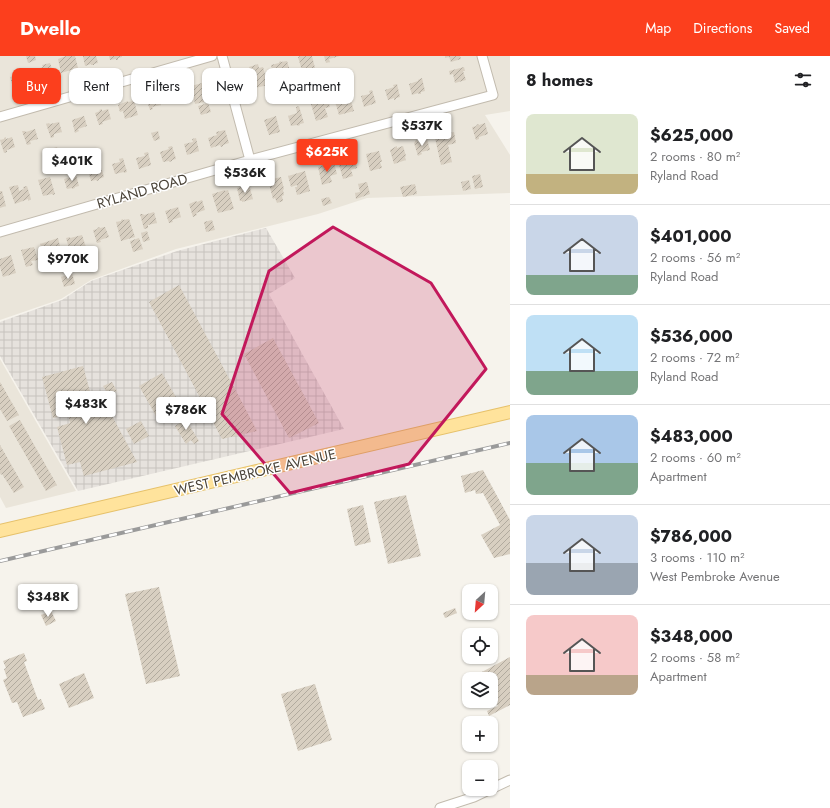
<!DOCTYPE html>
<html lang="en">
<head>
<meta charset="utf-8">
<style>
	:root { --surface:#fff; --page:#f2f2f2; --text:#202124; --muted:#757577; --line:#e0e0e0; --accent:#fc3f1d }
	body { margin:0; font-family:Jost,sans-serif; background:var(--page); color:var(--text); height:100vh; display:flex; flex-direction:column; font-size:15px; white-space:nowrap }
	* { box-sizing:border-box; margin:0 }
	p { font-size:13px; color:var(--muted) }
	.icon { flex:none; width:22px; height:22px; fill:none; stroke:currentColor; stroke-width:2; stroke-linecap:round; stroke-linejoin:round }
	.map { position:relative; flex:1; overflow:hidden }
	.drawer { display:flex; flex-direction:column; background:var(--surface); width:320px }
	.drawer>* { flex:none }
	.top-card { position:absolute; left:12px; top:12px; width:380px; height:36px; display:flex; gap:8px }
	.needle { width:26px; rotate:206deg }
	.controls { position:absolute; left:462px; top:528px; display:grid; gap:8px }
	.controls a { display:grid; place-items:center; width:36px; height:36px; border-radius:8px; background:var(--surface); box-shadow:0 1px 3px #0004; font-size:20px }
	.price { position:absolute; translate:-50% -34px; padding:0 9px; border-radius:4px; background:#fff; color:#222; font-size:13px; line-height:26px; filter:drop-shadow(0 1px 2px #0008) }
	.price::after { content:''; position:absolute; left:50%; top:24px; width:12px; height:9px; margin-left:-6px; background:inherit; clip-path:polygon(0 0,100% 0,50% 100%) }
	.price.current { background:var(--accent); color:#fff }
	ul { padding:0; list-style:none }
	li { display:flex; align-items:center; gap:12px; height:100px; padding:0 16px }
	li+li { border-top:1px solid var(--line) }
	li span { display:grid; place-items:center; flex:none; width:112px; height:80px; border-radius:8px; color:#555 }
	li>.icon { margin-inline-start:auto }
	span .icon { width:48px; height:48px; fill:#fffc; stroke-width:1 }
	li b { font-size:17px }
	h2 { display:flex; justify-content:space-between; align-items:center; height:48px; padding:0 16px; font-size:17px }
	.chip { padding:0 14px; border-radius:8px; background:var(--surface); box-shadow:0 1px 3px #0004; font-size:14px; line-height:36px }
	.chip.current { background:var(--accent); color:#fff }
	header { display:flex; align-items:center; gap:24px; box-sizing:border-box; height:56px; padding:0 20px; background:var(--accent); color:#fff }
	header strong { font-size:19px }
	nav { display:flex; gap:22px; margin-inline-start:auto; font-size:14px }
	main { display:flex; flex:1; min-height:0 }
	.map>svg:first-child { display:block }
	.residential { fill:#eae5da }
	.industrial { fill:url(#industrial-grid) }
	.building { fill:url(#building-hatch) }
	.lines { fill:none; stroke-linecap:round; stroke-linejoin:round }
	.minor-casing { stroke:#c2bbae; stroke-width:11 }
	.major-casing { stroke:#e6c16a; stroke-width:14 }
	.minor { stroke:#fff; stroke-width:9 }
	.major { stroke:#ffe39c; stroke-width:12 }
	.rail-casing { stroke:#9a9a9a; stroke-width:4 }
	.rail { stroke:#fff; stroke-width:2.5; stroke-dasharray:8; stroke-linecap:butt }
	.marked { fill:#c2185b; fill-opacity:0.2; stroke:#c2185b; stroke-width:3; stroke-linejoin:round }
	.labels { text-anchor:middle; stroke-width:3; stroke-linejoin:round; paint-order:stroke }
	.street-label { font-size:14px; fill:#4b4439; stroke:#fff }
</style>
</head>
<body>
<header>
<strong>Dwello</strong>
<nav><a>Map</a><a>Directions</a><a>Saved</a></nav>
</header>
<main>
<div class="map">
<svg width="510" height="752" viewBox="0 0 510 752">
	<defs>
		<pattern id="industrial-grid" width="8" height="8" patternUnits="userSpaceOnUse"><rect width="8" height="8" fill="#e6e2dd"/><path d="M0 4h8M4 0v8" fill="none" stroke="#c7c3be"/></pattern>
		<pattern id="building-hatch" width="6" height="6" patternUnits="userSpaceOnUse"><rect width="6" height="6" fill="#d8cfc1"/><path d="M-1 1l2-2M0 6l6-6M5 7l2-2" fill="none" stroke="#b1aa9e"/></pattern>
	</defs>
	<rect width="100%" height="100%" fill="#f6f3ec"/>
	<path class="residential" d="M0,0H510V55L485,59L510,99V137L367,142L318,158L176,193L91,224L61,243L0,264Z
		M0,303L76,435L6,452L0,441Z"/>
	<path class="industrial" d="M266,172L295,222L269,238L344,373L78,435L0,300V266L62,244L91,225L177,195Z"/>
	<path class="building" d="M26,0H35L36,4L28,7Z
		M66,0H75L78,12L73,13L74,14L71,15V14L61,17L58,3Z
		M83,0H96L98,7L94,8V9H91V8L85,10Z
		M109,0H122V1L118,2V4H116V3L110,4Z
		M300,0H312L315,12L305,15L306,17L303,18L298,1Z
		M324,0H340L329,3L330,6L326,7Z
		M445,0H460L461,3L451,6L449,1L445,2Z
		M281,5V6L287,5L291,18L285,19L286,26L276,28L271,9L279,7V6Z
		M50,7L54,19L37,25L34,14L43,11L42,9Z
		M258,8L259,12L263,11L268,29L255,32L249,11Z
		M464,11L465,15H463L466,24L455,27L453,18L450,19L449,15Z
		M22,15L26,28L21,29L22,30L19,31V30L13,32L10,21L19,19L18,16Z
		M322,18L324,27L317,29L314,21Z
		M346,22L347,24L349,23L352,33L341,36L338,26H339V24Z
		M422,22L425,35L421,36V38H419L418,37L412,39L409,28L418,25V24Z
		M213,24L216,36L206,39L208,45L195,48L191,30Z
		M397,28L400,41L396,42V43L394,44V42L388,44L385,34L394,31L393,29Z
		M183,32L186,42L177,45V47L173,48L170,36Z
		M310,34L312,43L305,45L303,36Z
		M372,34L376,47L364,51L361,40L370,38L369,35Z
		M156,36L157,38H158L161,49L152,51L153,53L150,54L145,39Z
		M349,39L354,55L339,59L334,42Z
		M327,41L330,51L325,52L328,61L316,65L310,45Z
		M128,45V46L134,45L138,59L125,63L123,55L120,56L118,49Z
		M208,47L211,56L201,59L198,50Z
		M299,50L304,67L300,68V69L298,70L297,69L291,70L288,60L297,57L296,51Z
		M102,53V55L108,53L111,63L102,66L103,68L99,69L95,57L100,55L99,54Z
		M84,60L87,70L78,73L79,75L75,77L72,64Z
		M276,60L280,76L269,79L264,64Z
		M59,66L62,76L54,78V81L51,82L46,68L49,67L50,68Z
		M485,67L488,78L479,81V83L476,84L472,71L477,70L476,69L479,68V69Z
		M35,73L38,83L30,85L31,88L27,89L22,75H25L26,76Z
		M225,74L229,87L223,89V90L221,91L220,89L211,92L208,82L217,79L216,76Z
		M158,75L160,83L154,85L151,77Z
		M454,76L456,87L448,89L452,106L441,109L435,82L441,81L440,78L443,77L444,78Z
		M6,81V83L12,81L15,91L7,94V96L4,97L0,84L4,83V82Z
		M196,82L199,95L187,99L184,88L193,86L192,83Z
		M427,83L430,94L421,96L422,98L418,100L414,87L415,86V85L417,84L418,86Z
		M172,90L176,103L172,104V105L169,106V105L163,106L160,96L169,93L168,91Z
		M397,90V92L403,90L406,100L405,101L406,104L394,108L390,94Z
		M57,91L60,100L52,102L50,93Z
		M379,95L382,106H380L382,112L370,115L366,98Z
		M148,96L151,109L139,113L136,102L145,100L144,97Z
		M355,101L357,112L351,114L353,120L343,123L338,105L348,102V103Z
		M123,102L127,116L124,117V116L115,118L112,108L120,106L119,103Z
		M51,104L54,112L46,114L44,106Z
		M334,107L337,118L330,120L332,126L322,129L318,111Z
		M100,108L104,121L99,123V124L97,125L96,124L91,125L88,114L96,112L95,109Z
		M305,115L310,135L297,139L295,131H297V129L291,131L288,120Z
		M480,118L483,131L475,133L472,120Z
		M76,119L79,130L75,131V132L72,133V132L67,133L64,123Z
		M50,121L55,138L53,139L52,138L43,140L38,124Z
		M281,121L284,133L283,134L284,139L282,140L283,145L277,147L275,142L273,143L268,124Z
		M469,124L471,133L463,135L461,126Z
		M367,126L370,138L356,143L355,137L360,136L358,128Z
		M415,128L417,138L403,141L400,131Z
		M18,129L19,135L24,133L23,131L27,130L31,143L28,145V143L15,148L9,131Z
		M249,129L253,143L242,146V145H240L237,132Z
		M225,134V135L228,134L234,153L218,157L212,138Z
		M0,135H2L6,150L0,152Z
		M329,141L332,147L323,150L321,143Z
		M202,144L205,154L196,157L197,159L193,161L189,148L196,145L197,146Z
		M178,151L181,161L172,164L173,166L169,167L165,155Z
		M154,156L157,167L148,169V172L144,173L140,158H143L144,159Z
		M123,163V164L129,163L135,181L121,185L116,166L121,165V164Z
		M212,164L215,174L206,176L204,166Z
		M100,171V172L105,171L109,181L100,184L101,186L97,187L93,174L98,173L97,172Z
		M147,175L150,184L143,186L141,177Z
		M82,179L87,194L71,199L66,182L70,181V182Z
		M58,182L61,194L52,197L54,205L46,207L40,188Z
		M139,182L143,193L133,196L130,185Z
		M34,191L38,204L31,205L33,209L26,211L21,194Z
		M11,199L16,217L3,221L0,211V203Z
		M93,199L96,212L86,215L83,202Z
		M72,217L75,228L64,231L61,221Z
		M179,229L244,350L257,375L222,383L149,246Z
		M273,282L319,367L289,382L244,298Z
		M83,310L94,350L105,347L137,406L84,420L80,406L67,409L57,371L70,367L68,358L53,362L42,321Z
		M162,317L183,353L160,367L139,330Z
		M0,326L19,359L7,365L0,353Z
		M112,326L117,335L108,339L103,330Z
		M183,359L199,385L194,388L191,384L186,388L175,370L180,367L177,362Z
		M20,364L57,429L46,435L9,370Z
		M141,365L149,380L134,388L126,373Z
		M0,389L24,431L14,437L2,418L1,419L0,417Z
		M483,414L510,464V498L494,502L481,479L500,469L483,437L476,438L475,434L465,437L461,420Z
		M406,439L421,500L388,508L374,446Z
		M363,449L371,486L355,490L347,453Z
		M159,531L180,620L146,628L125,538Z
		M455,552L457,557L445,562L443,557Z
		M51,555L56,565L46,570L41,559Z
		M24,597L27,605L24,606L38,644L41,643L45,653L23,661L17,646L12,647L3,624L7,622L4,613L6,612L3,605Z
		M510,601V649L489,660L487,655L498,650L491,637V623H484L480,617Z
		M84,617L94,642L69,652L59,628Z
		M315,628L332,684L298,695L281,638Z"/>
	<g class="lines">
		<defs>
			<path id="minor" d="M222,0L250,104
				M0,61L212,0
				M0,176L250,104L493,39L482,0
				M440,752L474,741L510,724"/>
			<path id="major" d="M0,475L510,356"/>
		</defs>
		<use href="#minor" class="minor-casing"/>
		<use href="#major" class="major-casing"/>
		<use href="#minor" class="minor"/>
		<use href="#major" class="major"/>
		<defs>
			<path id="rail" d="M0,505L510,387"/>
		</defs>
		<use href="#rail" class="rail-casing"/>
		<use href="#rail" class="rail"/>
	</g>
	<path class="marked" d="M333,171L431,227L486,313L409,408L290,437L222,358L269,215Z"/>
	<g class="labels">
		<g class="street-label">
			<text transform="translate(142 135) rotate(-16)" y="5">RYLAND ROAD</text>
			<text transform="translate(255 416) rotate(-13)" y="5">WEST PEMBROKE AVENUE</text>
		</g>
	</g>
</svg>
<div class="controls">
<a><svg class="needle" viewBox="-14 -14 28 28"><path d="M0-13l5 13h-10z" fill="#e53935"/><path d="M0 13l5-13h-10z" fill="#757577"/></svg></a>
<a><svg class="icon" aria-label="locate" viewBox="0 0 24 24"><circle cx="12" cy="12" r="6"/><path d="M12 2v4M12 18v4M2 12h4M18 12h4"/></svg></a>
<a><svg class="icon" aria-label="layers" viewBox="0 0 24 24"><path d="M12 4l9 5-9 5-9-5zM3 14l9 5 9-5"/></svg></a>
<a>+</a>
<a>−</a>
</div>
<b class="price" style="left:422px;top:91px">$537K</b>
<b class="price current" style="left:327px;top:117px">$625K</b>
<b class="price" style="left:72px;top:126px">$401K</b>
<b class="price" style="left:245px;top:138px">$536K</b>
<b class="price" style="left:68px;top:224px">$970K</b>
<b class="price" style="left:86px;top:369px">$483K</b>
<b class="price" style="left:186px;top:375px">$786K</b>
<b class="price" style="left:48px;top:562px">$348K</b>
<div class="top-card">
<a class="chip current">Buy</a>
<a class="chip">Rent</a>
<a class="chip">Filters</a>
<a class="chip">New</a>
<a class="chip">Apartment</a>
</div>
</div>
<section class="drawer">
<h2>8 homes<svg class="icon" aria-label="filters" viewBox="0 0 24 24"><path d="M4 7h16M4 17h16"/><circle cx="9" cy="7" r="2"/><circle cx="15" cy="17" r="2"/></svg></h2>
<ul>
<li><span style="background:linear-gradient(#dfe7d0 75%,#c2b280 0)"><svg class="icon" aria-label="home" viewBox="0 0 24 24"><path d="M3 11l9-7 9 7M6 9v11h12V9"/></svg></span><div><b>$625,000</b><p>2 rooms · 80 m²</p><p>Ryland Road</p></div></li>
<li><span style="background:linear-gradient(#c9d6e8 75%,#7fa58c 0)"><svg class="icon" aria-label="home" viewBox="0 0 24 24"><path d="M3 11l9-7 9 7M6 9v11h12V9"/></svg></span><div><b>$401,000</b><p>2 rooms · 56 m²</p><p>Ryland Road</p></div></li>
<li><span style="background:linear-gradient(#bfe0f5 70%,#7fa58c 0)"><svg class="icon" aria-label="home" viewBox="0 0 24 24"><path d="M3 11l9-7 9 7M6 9v11h12V9"/></svg></span><div><b>$536,000</b><p>2 rooms · 72 m²</p><p>Ryland Road</p></div></li>
<li><span style="background:linear-gradient(#a9c7e8 60%,#7fa58c 0)"><svg class="icon" aria-label="home" viewBox="0 0 24 24"><path d="M3 11l9-7 9 7M6 9v11h12V9"/></svg></span><div><b>$483,000</b><p>2 rooms · 60 m²</p><p>Apartment</p></div></li>
<li><span style="background:linear-gradient(#c9d6e8 60%,#9aa5b1 0)"><svg class="icon" aria-label="home" viewBox="0 0 24 24"><path d="M3 11l9-7 9 7M6 9v11h12V9"/></svg></span><div><b>$786,000</b><p>3 rooms · 110 m²</p><p>West Pembroke Avenue</p></div></li>
<li><span style="background:linear-gradient(#f6c9c9 75%,#b9a48a 0)"><svg class="icon" aria-label="home" viewBox="0 0 24 24"><path d="M3 11l9-7 9 7M6 9v11h12V9"/></svg></span><div><b>$348,000</b><p>2 rooms · 58 m²</p><p>Apartment</p></div></li>
</ul>
</section>
</main>
</body>
</html>
